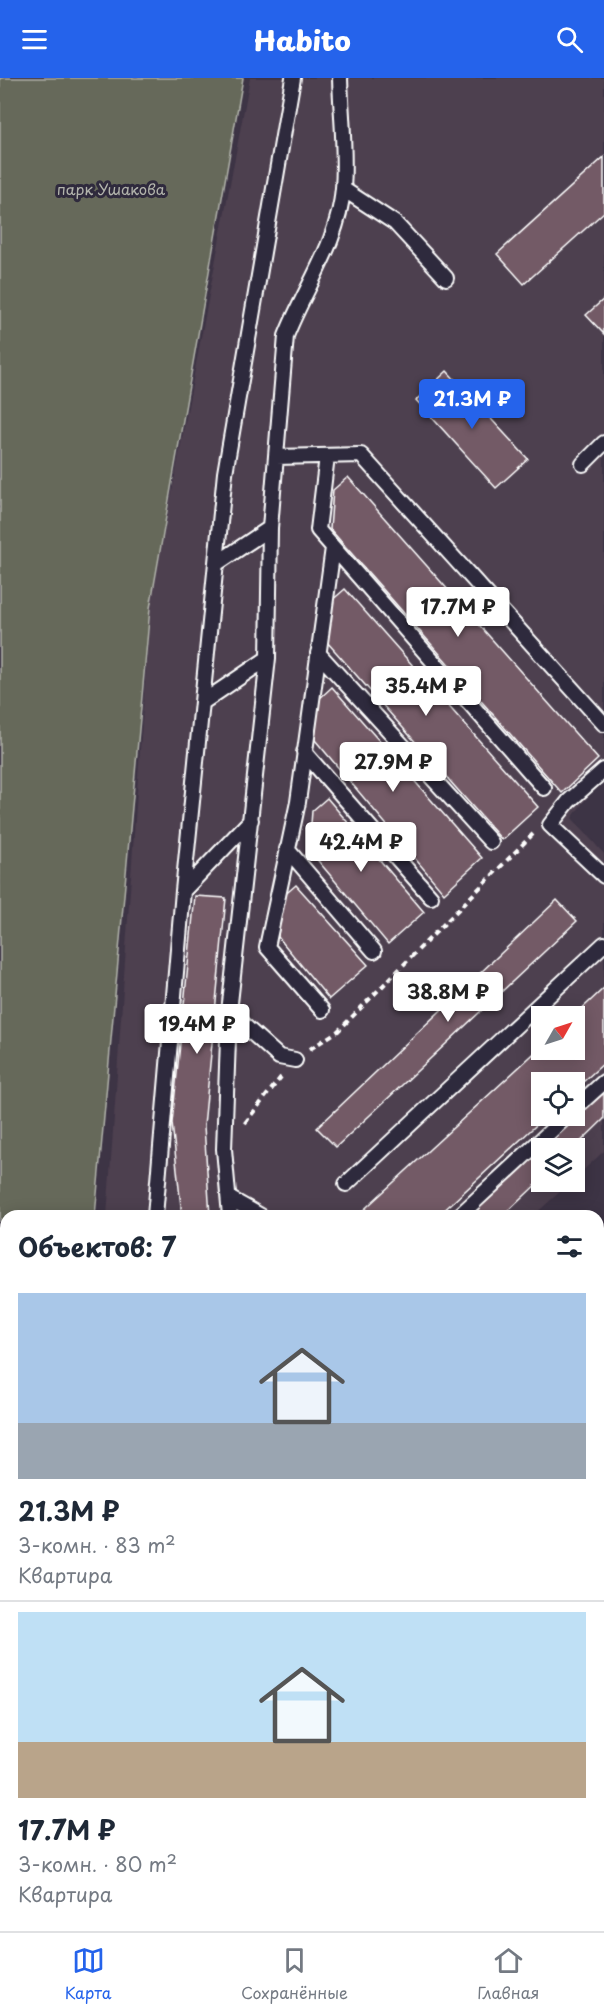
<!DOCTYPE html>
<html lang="ru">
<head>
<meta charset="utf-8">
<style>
	:root { --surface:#fff; --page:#f6f6f7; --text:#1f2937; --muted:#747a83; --line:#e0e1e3; --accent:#2563eb }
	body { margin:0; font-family:"Playpen Sans",sans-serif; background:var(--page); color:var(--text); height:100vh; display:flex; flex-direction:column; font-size:22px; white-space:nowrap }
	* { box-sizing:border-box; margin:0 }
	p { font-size:20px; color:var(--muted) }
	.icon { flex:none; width:33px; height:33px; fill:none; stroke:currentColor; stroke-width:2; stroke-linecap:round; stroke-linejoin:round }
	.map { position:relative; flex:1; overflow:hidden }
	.side { position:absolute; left:0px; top:1132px; width:604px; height:722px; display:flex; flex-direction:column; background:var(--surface); border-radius:18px 18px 0 0; box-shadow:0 3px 15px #0003 }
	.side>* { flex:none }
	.needle { width:39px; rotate:51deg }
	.buttons { position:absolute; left:531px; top:928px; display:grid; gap:12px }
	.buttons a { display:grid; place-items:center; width:54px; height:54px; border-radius:0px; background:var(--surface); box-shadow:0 3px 15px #0003; font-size:30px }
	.price { position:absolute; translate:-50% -51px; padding:0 14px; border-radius:6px; background:#fff; color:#222; font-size:20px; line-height:39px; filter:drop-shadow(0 2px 3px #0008) }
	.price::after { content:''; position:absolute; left:50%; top:36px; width:18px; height:14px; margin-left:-9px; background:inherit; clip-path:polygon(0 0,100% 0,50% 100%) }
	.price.on { background:var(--accent); color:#fff }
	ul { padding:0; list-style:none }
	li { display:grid; align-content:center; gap:12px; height:318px; padding:0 18px }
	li+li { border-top:2px solid var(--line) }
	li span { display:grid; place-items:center; height:186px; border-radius:0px; color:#555 }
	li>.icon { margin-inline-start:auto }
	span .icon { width:108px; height:108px; fill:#fffc; stroke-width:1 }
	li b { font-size:26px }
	h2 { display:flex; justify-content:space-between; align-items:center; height:72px; padding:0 18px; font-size:26px }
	header { display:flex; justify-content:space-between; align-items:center; height:78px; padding:0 18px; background:var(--accent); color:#fff; font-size:27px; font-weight:800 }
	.menu { display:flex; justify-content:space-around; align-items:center; height:84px; border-top:2px solid var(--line); background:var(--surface); font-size:16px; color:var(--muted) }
	.menu a { display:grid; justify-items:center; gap:3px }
	.menu .on { color:var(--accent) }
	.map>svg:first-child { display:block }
	.built { fill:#4d3f4f; fill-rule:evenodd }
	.green { fill:#66695a; stroke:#b2b4ac; stroke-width:1.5 }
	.building { fill:#735a66; stroke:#fff; stroke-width:1.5 }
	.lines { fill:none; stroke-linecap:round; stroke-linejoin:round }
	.lane-casing { stroke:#fff; stroke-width:18 }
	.path { stroke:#fff; stroke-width:4; stroke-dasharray:6 4.5; stroke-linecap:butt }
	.lane { stroke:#2f2a3d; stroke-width:14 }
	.labels { text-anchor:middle; stroke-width:6; stroke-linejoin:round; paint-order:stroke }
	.park-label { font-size:15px; fill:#b2b4ac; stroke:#2f2a3d }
</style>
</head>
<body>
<header><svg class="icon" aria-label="menu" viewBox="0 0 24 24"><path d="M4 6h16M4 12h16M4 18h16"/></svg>Habito<svg class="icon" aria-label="search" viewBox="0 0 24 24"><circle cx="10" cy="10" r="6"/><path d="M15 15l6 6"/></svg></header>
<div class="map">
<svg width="604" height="1853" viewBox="0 0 604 1853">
	<rect width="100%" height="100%" fill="#3d3445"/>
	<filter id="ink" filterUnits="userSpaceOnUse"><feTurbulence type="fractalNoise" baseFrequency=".0167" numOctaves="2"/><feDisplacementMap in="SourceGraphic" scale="12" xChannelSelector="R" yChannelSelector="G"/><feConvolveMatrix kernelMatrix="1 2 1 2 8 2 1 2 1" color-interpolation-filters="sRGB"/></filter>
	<g filter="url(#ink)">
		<path class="built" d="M250,0H604V696L572,740L604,776V1073L575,1100L574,1071H542V1104H571L533,1138H107L150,530ZM542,939H574V972H542ZM542,1005H574V1038H542Z
			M599,1387L604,1394V1853H389L388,1848H598Z
			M6,1644V1728L0,1733V1649Z"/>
		<path class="green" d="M0,0H243L150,530L95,1138H6V1644L0,1649Z
			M6,1728V1848H65V1853H0V1733Z"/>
		<path class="building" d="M604,79V134L524,206L497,176Z
			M604,221V256L586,237Z
			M447,293L528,381L496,410L416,322Z
			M348,399L598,681L562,715L330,451L333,412Z
			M345,511L538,729L502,762L327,564L330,524Z
			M332,609L482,780L444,815L315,662L318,622Z
			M327,720L424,834L388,866L309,772L312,733Z
			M296,807L368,887L329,921L278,859L281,820Z
			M195,818L226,820L204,1048L210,1138H182L172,1045Z
			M557,822L577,843L336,1069L317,1050Z
			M604,910V985L574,1012V1005H542V1038H546L438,1138H357L542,968V972H574L573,939Z
			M604,1006V1041L573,1071H542V1101L503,1138H467L571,1038H574V1035Z
			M604,1513V1580L598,1574V1518Z
			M6,1624V1662L0,1667V1629Z
			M604,1665V1741L598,1746V1670Z
			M598,1764L604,1771V1850L598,1844Z"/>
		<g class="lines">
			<defs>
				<path id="lane" d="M343,111L395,145L446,200
					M327,378L318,452L544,710
					M276,379L361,377L604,646
					M583,386L604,365
					M216,486L270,450
					M318,575L491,764
					M203,624L268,580
					M304,674L431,819
					M604,692L569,723L550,747L604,798
					M287,771L374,873
					M183,813L251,742
					M322,932L267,869L298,724L333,470
					M229,934L279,979L295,982
					M574,1031L604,1004
					M346,1106L604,866
					M229,1120L261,1138
					M155,1138L183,813L225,395L293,0
					M230,1138L224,1071L229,934L268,580L270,450L286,258C305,209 339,164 343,110C346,74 341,36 340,0
					M459,1138L567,1038
					M598,1505L604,1500
					M0,1706L6,1702
					M375,1848V1853"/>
			</defs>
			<use href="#lane" class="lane-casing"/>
			<path class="path" d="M310,971L338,953L533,756
				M245,1045L281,999"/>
			<use href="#lane" class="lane"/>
		</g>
	</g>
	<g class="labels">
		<g class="park-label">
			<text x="111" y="117">парк Ушакова</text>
		</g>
	</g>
</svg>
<div class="buttons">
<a><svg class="needle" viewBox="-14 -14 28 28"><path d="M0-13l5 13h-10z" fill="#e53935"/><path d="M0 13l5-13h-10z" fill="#747a83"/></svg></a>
<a><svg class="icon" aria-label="locate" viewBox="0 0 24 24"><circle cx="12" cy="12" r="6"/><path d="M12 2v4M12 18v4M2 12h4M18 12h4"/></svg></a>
<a><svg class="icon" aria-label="layers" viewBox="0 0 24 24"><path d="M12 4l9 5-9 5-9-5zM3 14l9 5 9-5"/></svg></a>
</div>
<b class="price on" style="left:472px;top:352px">21.3M ₽</b>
<b class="price" style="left:458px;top:560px">17.7M ₽</b>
<b class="price" style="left:426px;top:639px">35.4M ₽</b>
<b class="price" style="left:393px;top:715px">27.9M ₽</b>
<b class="price" style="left:361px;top:795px">42.4M ₽</b>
<b class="price" style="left:448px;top:945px">38.8M ₽</b>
<b class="price" style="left:197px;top:977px">19.4M ₽</b>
<section class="side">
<h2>Объектов: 7<svg class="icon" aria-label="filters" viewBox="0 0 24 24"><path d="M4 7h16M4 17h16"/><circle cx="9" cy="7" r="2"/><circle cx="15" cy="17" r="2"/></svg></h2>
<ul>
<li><span style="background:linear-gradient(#a9c7e8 70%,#9aa5b1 0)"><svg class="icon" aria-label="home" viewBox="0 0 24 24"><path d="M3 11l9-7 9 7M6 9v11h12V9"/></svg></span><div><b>21.3M ₽</b><p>3-комн. · 83 m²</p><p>Квартира</p></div></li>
<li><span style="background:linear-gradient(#bfe0f5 70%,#b9a48a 0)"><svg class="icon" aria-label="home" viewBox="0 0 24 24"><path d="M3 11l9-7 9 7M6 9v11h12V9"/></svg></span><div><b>17.7M ₽</b><p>3-комн. · 80 m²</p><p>Квартира</p></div></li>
</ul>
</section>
</div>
<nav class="menu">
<a class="on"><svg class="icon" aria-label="map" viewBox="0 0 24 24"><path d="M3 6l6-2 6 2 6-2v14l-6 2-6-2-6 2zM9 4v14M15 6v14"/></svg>Карта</a>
<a><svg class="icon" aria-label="saved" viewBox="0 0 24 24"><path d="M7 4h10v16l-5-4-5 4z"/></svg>Сохранённые</a>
<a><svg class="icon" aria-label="home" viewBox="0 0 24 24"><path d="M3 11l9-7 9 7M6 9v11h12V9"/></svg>Главная</a>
</nav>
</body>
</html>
